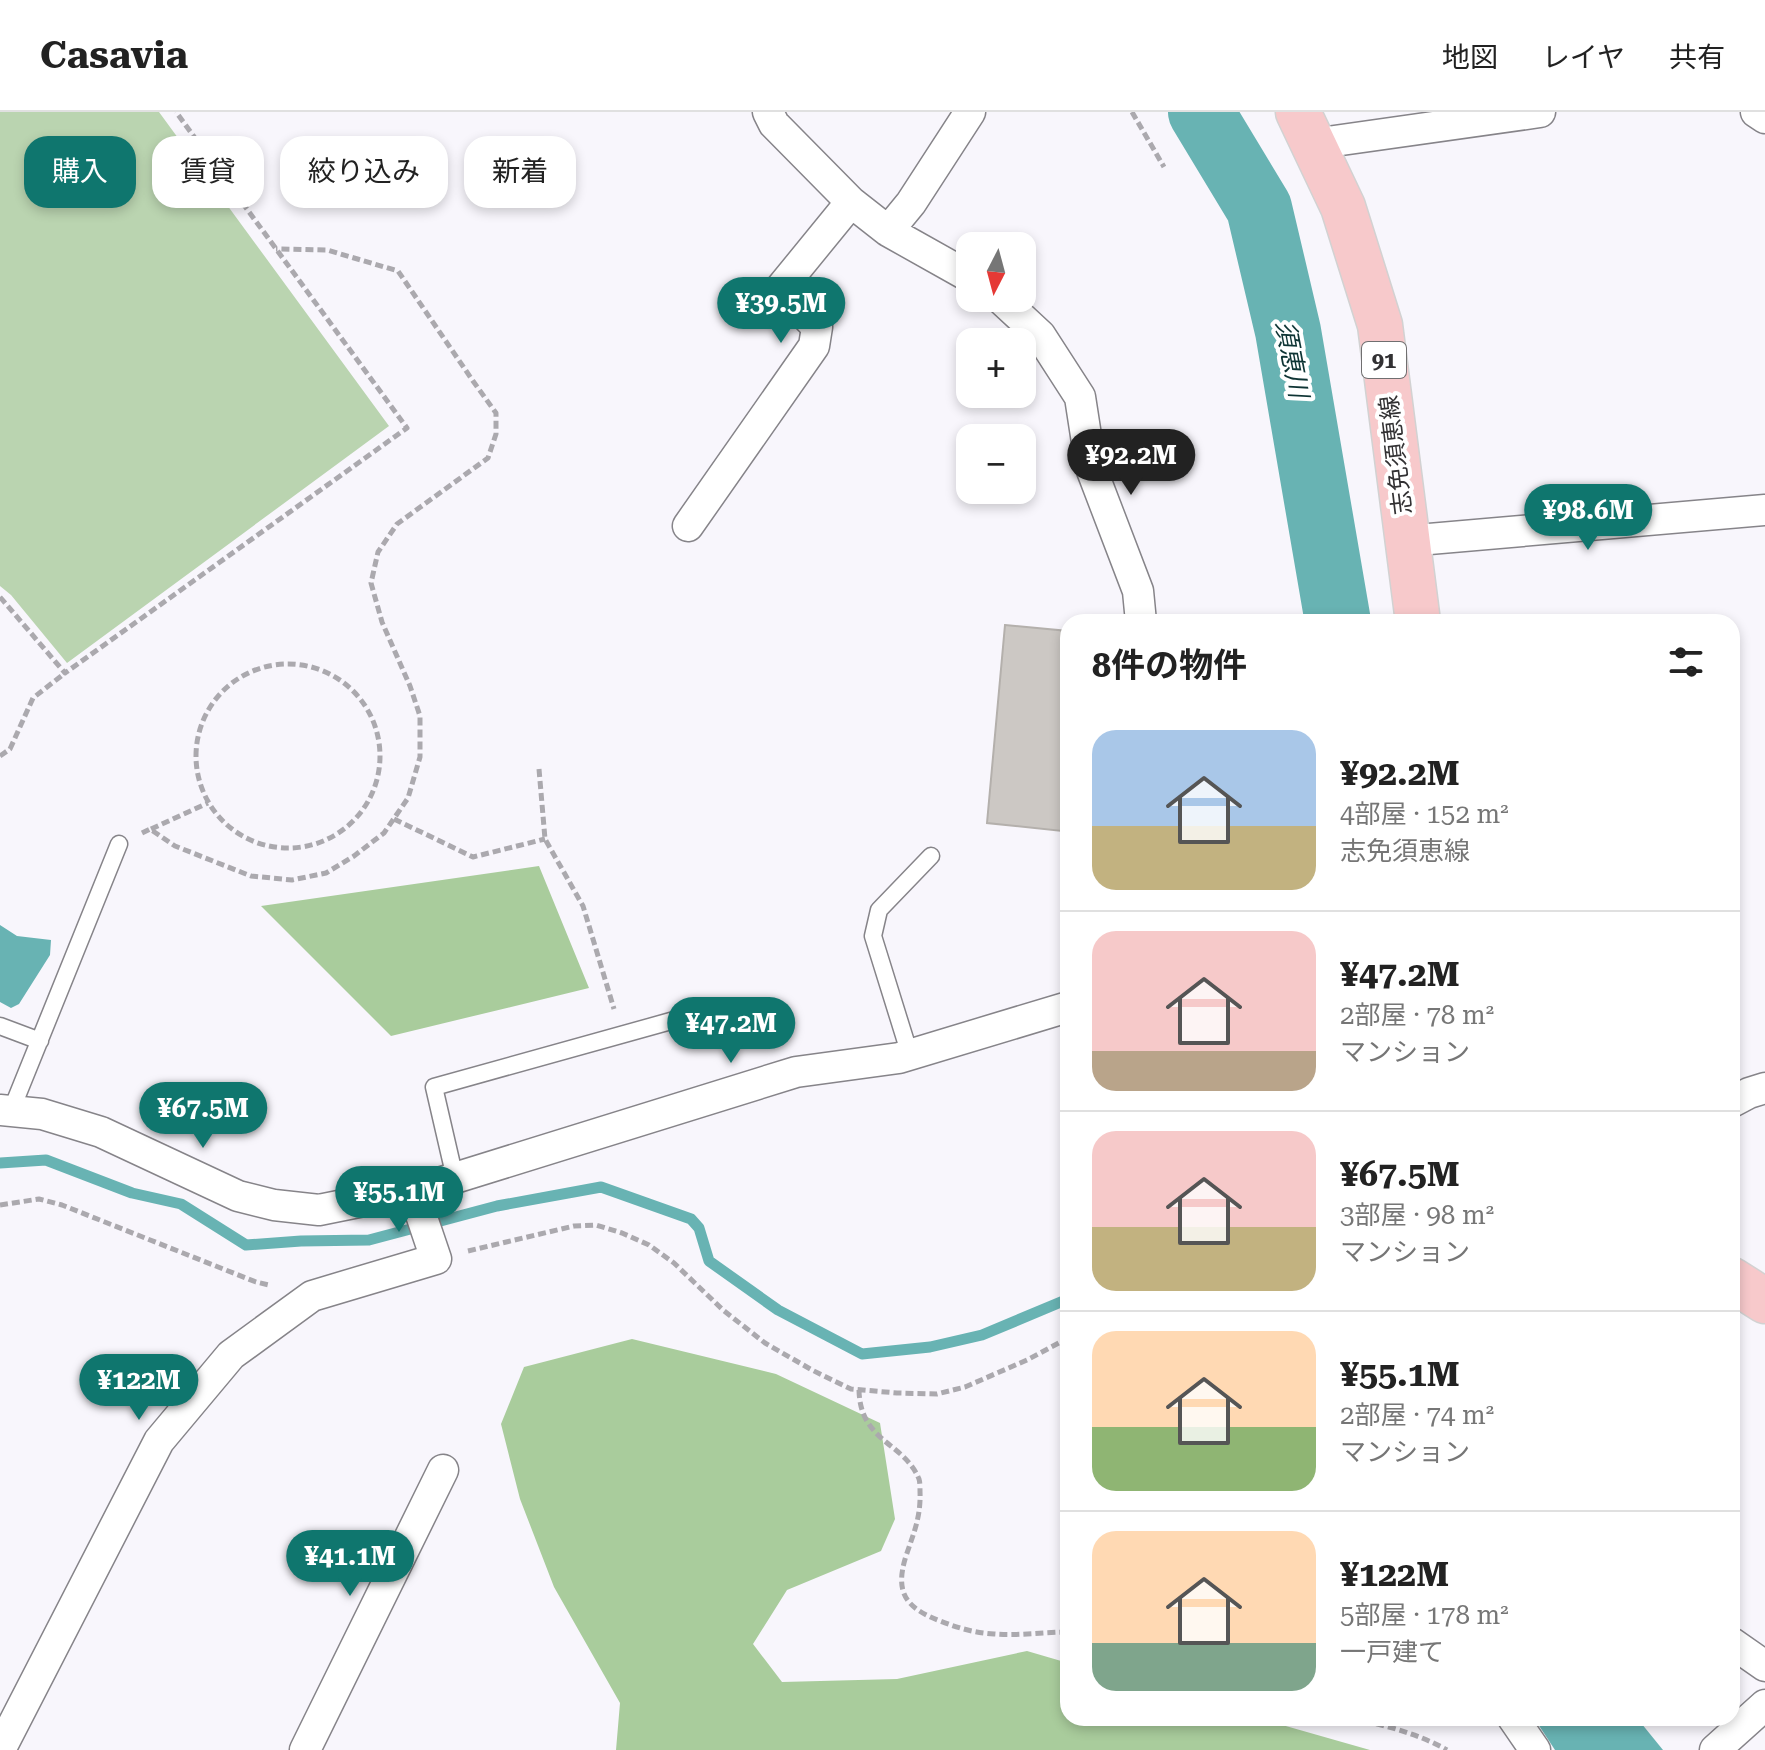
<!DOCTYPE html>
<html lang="ja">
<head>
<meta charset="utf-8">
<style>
	:root { --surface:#fff; --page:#f6f6f6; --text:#222; --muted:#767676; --line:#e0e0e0; --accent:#0f766e }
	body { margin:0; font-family:"Roboto Serif","Noto Sans JP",serif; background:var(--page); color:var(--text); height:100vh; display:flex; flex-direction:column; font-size:30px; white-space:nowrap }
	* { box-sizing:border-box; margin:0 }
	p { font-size:26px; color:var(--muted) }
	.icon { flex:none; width:44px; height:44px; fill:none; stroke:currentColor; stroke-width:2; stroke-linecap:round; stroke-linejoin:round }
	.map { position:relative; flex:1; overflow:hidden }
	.side { position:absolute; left:1060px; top:502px; width:680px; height:1112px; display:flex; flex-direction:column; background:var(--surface); border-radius:24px; box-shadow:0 4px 12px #0003 }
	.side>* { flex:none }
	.top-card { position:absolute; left:24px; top:24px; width:760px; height:72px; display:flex; gap:16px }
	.needle { width:52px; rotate:186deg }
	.controls { position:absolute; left:956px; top:120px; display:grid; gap:16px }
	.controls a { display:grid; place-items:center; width:80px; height:80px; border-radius:16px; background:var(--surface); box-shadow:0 4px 12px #0003; font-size:40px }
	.price { position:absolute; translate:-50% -68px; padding:0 18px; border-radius:28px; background:var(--accent); color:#fff; font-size:26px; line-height:52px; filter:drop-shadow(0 2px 4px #0008) }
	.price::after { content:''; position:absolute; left:50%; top:48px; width:24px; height:18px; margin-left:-12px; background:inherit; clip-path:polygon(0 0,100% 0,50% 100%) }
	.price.current { background:#222; color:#fff }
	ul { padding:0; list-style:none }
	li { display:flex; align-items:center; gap:24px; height:200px; padding:0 32px }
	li+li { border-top:2px solid var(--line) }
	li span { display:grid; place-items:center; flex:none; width:224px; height:160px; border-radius:24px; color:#555 }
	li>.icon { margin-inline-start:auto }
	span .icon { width:96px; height:96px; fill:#fffc; stroke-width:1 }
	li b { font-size:34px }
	h2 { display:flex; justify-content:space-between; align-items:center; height:96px; padding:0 32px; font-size:34px }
	.chip { padding:0 28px; border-radius:24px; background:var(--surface); box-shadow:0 4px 12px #0003; font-size:28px; line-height:72px }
	.chip.current { background:var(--accent); color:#fff }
	header { display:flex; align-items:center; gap:48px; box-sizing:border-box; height:112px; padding:0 40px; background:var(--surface); border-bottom:2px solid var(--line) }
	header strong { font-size:38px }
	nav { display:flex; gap:44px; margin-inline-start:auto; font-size:28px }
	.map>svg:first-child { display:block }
	.green { fill:#bad4b0 }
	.forest { fill:#a9cc9c }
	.water { fill:#68b3b3 }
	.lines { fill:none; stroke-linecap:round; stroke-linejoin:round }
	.stream { stroke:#68b3b3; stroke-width:11 }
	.river { stroke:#68b3b3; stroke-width:66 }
	.building { fill:#ccc8c4; stroke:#b4b0ac; stroke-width:2 }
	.service-casing { stroke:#868489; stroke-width:19 }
	.minor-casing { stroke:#868489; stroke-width:33 }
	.primary-casing { stroke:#d2d2d2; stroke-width:47 }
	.path { stroke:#aba9ae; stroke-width:5; stroke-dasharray:8 4; stroke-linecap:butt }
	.service { stroke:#fff; stroke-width:16 }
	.minor { stroke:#fff; stroke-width:30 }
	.primary { stroke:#f7c9cb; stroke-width:44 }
	.labels { text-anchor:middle; stroke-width:8; stroke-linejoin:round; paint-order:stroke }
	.shield { fill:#fff; stroke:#706f70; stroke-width:2 }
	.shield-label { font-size:22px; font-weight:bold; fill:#323133 }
	.street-label { font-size:24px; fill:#323133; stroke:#fff }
	.water-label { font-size:26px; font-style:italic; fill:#0e3434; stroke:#fff }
</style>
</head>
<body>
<header>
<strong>Casavia</strong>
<nav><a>地図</a><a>レイヤ</a><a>共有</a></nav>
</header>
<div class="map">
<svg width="1765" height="1638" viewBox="0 0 1765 1638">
	<rect width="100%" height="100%" fill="#f8f6fc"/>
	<path class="green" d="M0,0H159L389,314L67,551L11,483L0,474Z"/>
	<path class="forest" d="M539,754L589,876L391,924L261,794Z
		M632,1227L776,1262L880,1311L895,1407L881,1439L787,1478L753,1532L782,1570L897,1567L1027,1539L1068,1551V1606H1258L1370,1638H616L620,1591L554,1475L520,1387L501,1312L524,1255Z"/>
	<path class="water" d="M0,813L17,824L51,828L50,843L19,892L11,896L0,890Z
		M1534,1606H1637L1663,1638H1555Z"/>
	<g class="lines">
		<path class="stream" d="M0,1051L46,1048L132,1081L181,1092L246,1133L301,1129L369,1128L497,1094L601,1075L691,1107L699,1116L709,1149L778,1198L862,1242L930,1235L982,1223L1068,1187"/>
		<path class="river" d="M1201,0L1259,96L1288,219L1338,510"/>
	</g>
	<path class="building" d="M1005,513L1068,519V658L1062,719L987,711Z"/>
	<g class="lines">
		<defs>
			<path id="service" d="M0,914L40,929
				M910,943L873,824L879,798L931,744
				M11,999L119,732
				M455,1066L434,975L678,907"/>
			<path id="minor" d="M768,0L774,12L851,90L888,119L911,91L970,0
				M1756,0L1765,6
				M1313,32L1540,0
				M888,119L970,165
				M1000,186L1040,223L1080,285L1091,356L1138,479L1141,510
				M688,414L814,234L817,215L780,177L851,90
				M1406,429L1765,398
				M1732,990L1749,981L1765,976
				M0,998L42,1002L101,1020L238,1084L274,1093L319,1098L413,1079L796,960L899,946L1068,895
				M1732,1531L1765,1554
				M1513,1606L1535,1638
				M0,1638L159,1329L231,1243L312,1184L436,1147L413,1079
				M305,1638L443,1358
				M1715,1638L1765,1593"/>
			<path id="primary" d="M1298,0L1343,95L1380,213L1418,510
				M1732,1168L1765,1189"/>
		</defs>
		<use href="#service" class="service-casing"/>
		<use href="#minor" class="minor-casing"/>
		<use href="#primary" class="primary-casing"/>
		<path class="path" d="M1132,0L1164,55
			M0,485L65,561L407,316L176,0
			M196 644a92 92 0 1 1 184 0a92 92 0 1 1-184 0Z
			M0,644L10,637L33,586L65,561
			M539,657L545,727L583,794L614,897
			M394,707L473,745L545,727
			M151,717L208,691
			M142,721L150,717L175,734L251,764L292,768L326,761L354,744L384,721L408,686L420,645V604L410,574L382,510L371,471L378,440L397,412L488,346L496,322V301L473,269L398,159L327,138L276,137
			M0,1093L39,1087L62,1093L256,1170L269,1173
			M468,1139L574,1114L596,1113L622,1121L649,1133L674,1151L723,1198L765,1231L812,1258L851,1277L897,1281L937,1282L965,1275L1027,1248L1068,1226
			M859,1278C860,1330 904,1330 919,1367C920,1370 920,1376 920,1379C921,1405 914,1420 906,1444C894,1482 907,1496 940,1509C958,1516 975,1521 994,1522C1018,1524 1044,1520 1068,1520
			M1353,1606C1386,1614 1417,1621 1447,1638"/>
		<use href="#service" class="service"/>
		<use href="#minor" class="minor"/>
		<use href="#primary" class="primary"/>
	</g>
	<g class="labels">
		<rect class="shield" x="1362" y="230" width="44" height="36" rx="6"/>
		<g class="shield-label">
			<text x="1384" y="256">91</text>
		</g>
		<g class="street-label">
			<text transform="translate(1396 343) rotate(-97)" y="8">志免須恵線</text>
		</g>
		<g class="water-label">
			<text transform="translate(1292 247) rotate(79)" y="9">須恵川</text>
		</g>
	</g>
</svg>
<div class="controls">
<a><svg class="needle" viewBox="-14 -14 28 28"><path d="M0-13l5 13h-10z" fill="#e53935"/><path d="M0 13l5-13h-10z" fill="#767676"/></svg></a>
<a>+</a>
<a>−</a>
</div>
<b class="price" style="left:781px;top:233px">¥39.5M</b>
<b class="price current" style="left:1131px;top:385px">¥92.2M</b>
<b class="price" style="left:1588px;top:440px">¥98.6M</b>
<b class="price" style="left:731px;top:953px">¥47.2M</b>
<b class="price" style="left:203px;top:1038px">¥67.5M</b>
<b class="price" style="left:399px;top:1122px">¥55.1M</b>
<b class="price" style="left:139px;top:1310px">¥122M</b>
<b class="price" style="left:350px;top:1486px">¥41.1M</b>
<div class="top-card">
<a class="chip current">購入</a>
<a class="chip">賃貸</a>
<a class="chip">絞り込み</a>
<a class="chip">新着</a>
</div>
<section class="side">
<h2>8件の物件<svg class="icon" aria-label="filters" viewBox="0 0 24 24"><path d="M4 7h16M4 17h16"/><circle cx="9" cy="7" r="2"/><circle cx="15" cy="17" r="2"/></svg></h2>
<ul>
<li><span style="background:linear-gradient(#a9c7e8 60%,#c2b280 0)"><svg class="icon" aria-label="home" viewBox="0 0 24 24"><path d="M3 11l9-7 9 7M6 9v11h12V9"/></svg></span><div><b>¥92.2M</b><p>4部屋 · 152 m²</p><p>志免須恵線</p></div></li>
<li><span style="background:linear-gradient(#f6c9c9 75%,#b9a48a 0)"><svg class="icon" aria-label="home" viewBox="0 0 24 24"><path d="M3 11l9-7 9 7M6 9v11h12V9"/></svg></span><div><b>¥47.2M</b><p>2部屋 · 78 m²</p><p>マンション</p></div></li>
<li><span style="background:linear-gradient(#f6c9c9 60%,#c2b280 0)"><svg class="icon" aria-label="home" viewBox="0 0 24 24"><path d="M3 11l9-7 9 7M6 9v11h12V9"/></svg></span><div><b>¥67.5M</b><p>3部屋 · 98 m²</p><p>マンション</p></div></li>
<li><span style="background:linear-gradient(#ffd9b3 60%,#8fb573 0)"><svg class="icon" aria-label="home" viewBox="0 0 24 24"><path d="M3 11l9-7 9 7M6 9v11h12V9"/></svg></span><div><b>¥55.1M</b><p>2部屋 · 74 m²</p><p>マンション</p></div></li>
<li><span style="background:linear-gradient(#ffd9b3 70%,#7fa58c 0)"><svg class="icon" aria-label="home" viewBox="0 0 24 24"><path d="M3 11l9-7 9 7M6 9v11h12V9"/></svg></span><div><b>¥122M</b><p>5部屋 · 178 m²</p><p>一戸建て</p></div></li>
</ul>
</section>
</div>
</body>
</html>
